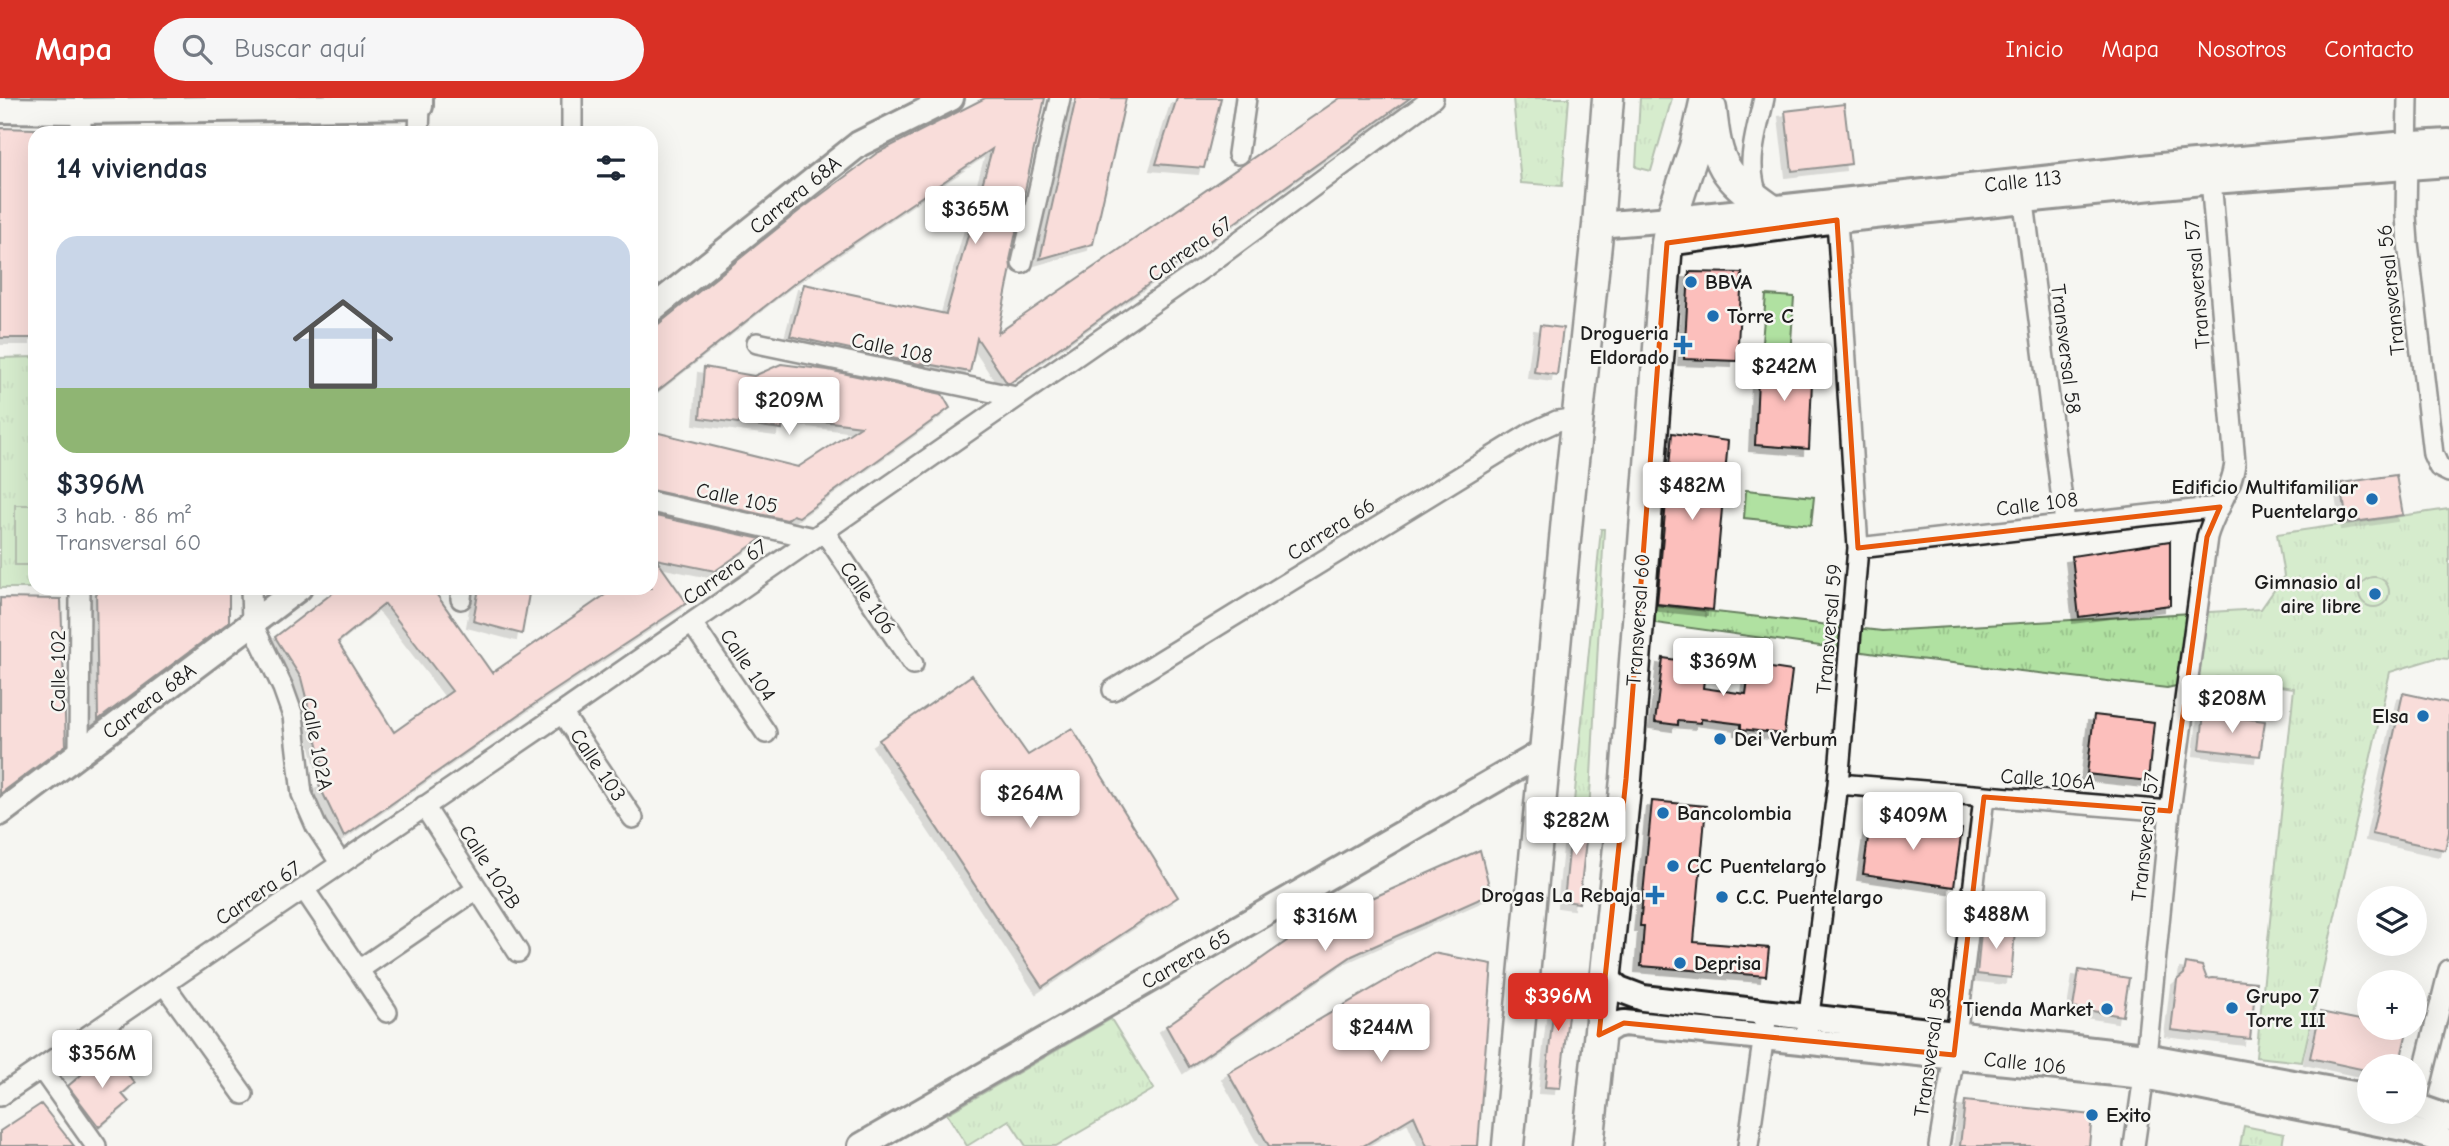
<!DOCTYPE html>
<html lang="es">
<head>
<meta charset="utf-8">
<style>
	:root { --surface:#fff; --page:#f6f6f7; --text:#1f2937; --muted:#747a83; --accent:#d93025 }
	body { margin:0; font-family:"Comic Neue",sans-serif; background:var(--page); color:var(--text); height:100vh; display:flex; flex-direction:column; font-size:26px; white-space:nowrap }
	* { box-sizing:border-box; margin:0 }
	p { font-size:23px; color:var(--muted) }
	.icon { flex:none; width:38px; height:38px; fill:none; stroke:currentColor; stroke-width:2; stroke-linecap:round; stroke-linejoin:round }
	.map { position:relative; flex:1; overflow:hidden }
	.side { position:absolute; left:28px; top:28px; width:630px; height:469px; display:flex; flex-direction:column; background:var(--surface); border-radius:21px; box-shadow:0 7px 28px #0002 }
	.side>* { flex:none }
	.buttons { position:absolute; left:2357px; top:788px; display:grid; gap:14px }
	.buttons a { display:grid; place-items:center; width:70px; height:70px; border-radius:50%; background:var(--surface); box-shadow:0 7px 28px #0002; font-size:35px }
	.price { position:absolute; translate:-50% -60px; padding:0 16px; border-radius:7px; background:#fff; color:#222; font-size:23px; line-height:46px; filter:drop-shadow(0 2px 4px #0008) }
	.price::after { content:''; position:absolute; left:50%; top:42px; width:21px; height:16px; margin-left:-10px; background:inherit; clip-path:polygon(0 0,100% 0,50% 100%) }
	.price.selected { background:var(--accent); color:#fff }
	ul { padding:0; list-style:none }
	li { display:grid; align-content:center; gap:14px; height:371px; padding:0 28px }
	li span { display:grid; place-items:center; height:217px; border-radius:21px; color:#555 }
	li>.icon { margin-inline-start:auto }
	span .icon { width:126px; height:126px; fill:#fffc; stroke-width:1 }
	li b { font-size:30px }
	h2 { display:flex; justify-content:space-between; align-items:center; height:84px; padding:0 28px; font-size:30px }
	header { display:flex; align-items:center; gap:42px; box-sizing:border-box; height:98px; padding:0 35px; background:var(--accent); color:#fff }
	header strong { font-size:33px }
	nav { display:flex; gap:38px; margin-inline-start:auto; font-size:24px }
	.search { width:490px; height:63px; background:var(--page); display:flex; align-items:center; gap:18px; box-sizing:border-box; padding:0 24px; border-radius:38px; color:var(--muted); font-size:26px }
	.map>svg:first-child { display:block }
	.grass { fill:url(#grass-tufts); stroke:#667e5e; stroke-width:2 }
	.pitch { fill:#b0e1a1; stroke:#667e5e; stroke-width:2 }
	.building { fill:#fcbfbc; stroke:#1c1c1c; stroke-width:2; fill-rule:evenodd; filter:url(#shadow) }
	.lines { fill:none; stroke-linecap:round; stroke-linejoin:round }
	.minor-casing { stroke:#1c1c1c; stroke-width:24 }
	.tertiary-casing { stroke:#1c1c1c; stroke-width:30 }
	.primary-casing { stroke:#1c1c1c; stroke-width:35 }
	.minor { stroke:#f6f6f2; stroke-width:19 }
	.tertiary { stroke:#f6f6f2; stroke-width:24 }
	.primary { stroke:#f6f6f2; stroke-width:30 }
	.marked { fill:none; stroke:#e8590c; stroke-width:5; stroke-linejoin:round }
	.poi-dot { fill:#1f6fb2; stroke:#f6f6f2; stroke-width:2.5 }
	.labels { text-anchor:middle; stroke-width:5; stroke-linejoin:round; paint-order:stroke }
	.street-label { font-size:21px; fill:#1c1c1c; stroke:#f6f6f2 }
	.poi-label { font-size:21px; font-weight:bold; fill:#1c1c1c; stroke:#f6f6f2; text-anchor:start }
</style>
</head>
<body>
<header>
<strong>Mapa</strong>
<div class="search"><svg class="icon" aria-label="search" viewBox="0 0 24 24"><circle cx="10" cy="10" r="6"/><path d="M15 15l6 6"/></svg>Buscar aquí</div>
<nav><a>Inicio</a><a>Mapa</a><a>Nosotros</a><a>Contacto</a></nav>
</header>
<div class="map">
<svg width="2449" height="1048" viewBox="0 0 2449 1048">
	<defs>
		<pattern id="grass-tufts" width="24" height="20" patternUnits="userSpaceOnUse" patternTransform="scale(1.75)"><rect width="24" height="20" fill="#b0e1a1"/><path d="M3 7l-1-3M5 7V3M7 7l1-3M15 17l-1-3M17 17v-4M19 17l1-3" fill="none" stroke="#97c08a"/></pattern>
		<filter id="shadow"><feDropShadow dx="-6" dy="6" stdDeviation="0" flood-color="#0004"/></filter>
	</defs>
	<rect width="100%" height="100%" fill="#f6f6f2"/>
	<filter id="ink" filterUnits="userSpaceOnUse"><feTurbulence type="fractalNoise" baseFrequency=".0143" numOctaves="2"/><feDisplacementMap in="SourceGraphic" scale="14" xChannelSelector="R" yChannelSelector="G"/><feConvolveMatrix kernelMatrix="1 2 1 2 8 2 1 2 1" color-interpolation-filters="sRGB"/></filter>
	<g filter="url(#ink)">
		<path class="grass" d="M1513,0H1569L1562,88L1521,85Z
			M1640,0H1672L1651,73L1636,69Z
			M35,259V490H0V260Z
			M2449,411V561L2436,560L2390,574L2302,964L2256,959L2294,590L2218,579L2167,590L1884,557L1655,525V507L1882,533L2261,511L2284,478L2277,436Z
			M1601,431H1604L1589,716L1573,714Z
			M1111,921L1154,991L1056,1048H1026L1009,1022L967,1048L947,1016Z
			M2244,1028L2284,1036L2282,1048H2240Z"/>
		<path class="pitch" d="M1766,197L1794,199L1790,258L1761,256Z
			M1746,392L1814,399L1811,427L1744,420Z
			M15,407H35V467H15Z
			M2359 494a15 15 0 1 1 30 0a15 15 0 1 1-30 0Z"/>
		<path class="building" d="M985,0H1045L1010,162L1011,170L998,235L1340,0H1410L1010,285H1007L977,240L970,274L922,265L924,267L790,238L804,186L946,216L992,51L796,184L651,298V232L799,113L877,55Z
			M1076,0H1126L1093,146L1040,161Z
			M1177,0H1221L1204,70L1156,66Z
			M1844,6L1851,66L1792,73L1785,13Z
			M0,30L35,31V240H0Z
			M1689,174L1742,175L1737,263L1684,261Z
			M1540,227L1563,230L1557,277L1534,274Z
			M1759,259L1813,261L1809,351L1755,347Z
			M781,266L828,272L942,296L950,310L799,419L793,417L787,422L651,392V333L798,369L861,328L783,318L782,331L700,320L704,269L754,278Z
			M1672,335L1728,343L1713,512L1657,506Z
			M2396,377L2403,417L2347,425L2341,385Z
			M651,417L761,441L715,473L656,461L687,505L543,600L344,739L319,687L327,682L301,580L275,539L339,490H432L492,575L615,490H651ZM385,506L452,593L394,634L338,544Z
			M2170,443V507L2079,519L2072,458Z
			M96,490H229V524L98,622Z
			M479,490H530L522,536L473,523Z
			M0,500L61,501L66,647L0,696Z
			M1663,560L1706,566L1703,590L1746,596L1750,567L1792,573L1784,636L1741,631V626L1701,621V625L1678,623V627L1655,624Z
			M972,577L1028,657L1072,630L1178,799L1042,889L879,642Z
			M2403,595L2449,605V734L2445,752L2372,736Z
			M2204,615L2265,623L2260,658L2200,651Z
			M2094,617L2154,624L2148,683L2087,676Z
			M1652,703L1706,708L1694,844L1769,850L1766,878L1641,868L1644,828H1640Z
			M1573,714L1589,716L1579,805L1564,803Z
			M1871,718L1962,731L1954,789L1863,776Z
			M1480,752L1491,796L1352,858L1189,969L1166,928L1291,840L1334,817Z
			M1987,823L2006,826V832L2015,833L2011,880L1977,876L1981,834L1985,835Z
			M1433,855L1492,866L1478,1048H1427L1414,1018L1363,1048H1269L1228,975Z
			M2186,865L2202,868L2207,881L2213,880L2256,884L2250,941L2171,932L2177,882L2184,876Z
			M2079,872L2129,880L2123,918L2073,910Z
			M1557,879L1572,881L1560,990L1545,989Z
			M2320,914L2370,924V929H2408L2399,968H2370V973L2310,960Z
			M102,959L108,965L114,960L135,985L122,996L129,1004L99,1029L68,988Z
			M1965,1003L2092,1017L2089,1048H1960Z
			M41,1006L74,1048H0V1033Z"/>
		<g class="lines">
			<defs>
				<path id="minor" d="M572,0V35
					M2408,0L2406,118L2408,145L2433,356L2439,369L2449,374
					M81,13V35
					M419,35L420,8
					M1238,56L1246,0
					M2022,89L2065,425
					M1760,103C1743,69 1757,34 1764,0
					M1022,165L1060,0
					M757,245L1016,299
					M651,404L814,440
					M824,433L913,566
					M1858,450L2220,409
					M251,490L252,525L283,590L293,618L302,696L316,728L341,766
					M461,501L462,490
					M692,525L766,635
					M1113,592L1531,335L1557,323L1577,320
					M562,615L633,720
					M79,655L80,490
					M1838,686L2170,713
					M424,708L518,854
					M304,791L387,914
					M360,871L477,791
					M164,886L243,996
					M1807,933L1838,686L1858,450L1837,122
					M41,970L96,1048
					M0,998L562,615L1203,170L1433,0
					M2415,1009L2449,872
					M1748,1048L1767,916
					M1939,1048L1954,957L1984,699
					M2134,1048L2144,978L2170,713L2207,439C2214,413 2232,392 2235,365L2210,70"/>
				<path id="tertiary" d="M0,12L81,13L420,8V0
					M1598,127L1694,119L2161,68L2396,47L2449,44
					M1667,145L1837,122L2024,102L2212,83L2449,66
					M651,212L859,46L951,0
					M0,715L299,490
					M1605,879L1619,891L1643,900L2145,958L2370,999
					M1599,937L1615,927L1624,925L2144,978L2408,1031L2449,1045
					M2415,1008L2449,1020
					M861,1048L1547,652"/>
				<path id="primary" d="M1711,11C1717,68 1723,77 1769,110
					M1508,1048L1568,410L1598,127L1608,0
					M1588,1048L1626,681L1667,145L1671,122L1695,49L1706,0"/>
			</defs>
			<use href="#minor" class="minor-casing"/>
			<use href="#tertiary" class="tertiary-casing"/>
			<use href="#primary" class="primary-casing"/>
			<use href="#minor" class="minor"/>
			<use href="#tertiary" class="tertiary"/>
			<use href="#primary" class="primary"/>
		</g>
	</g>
	<path d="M0 0H2449V1048H0ZM1837,122L1858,450L2220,409L2207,439L2170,713L1984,699L1954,957L1624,925L1599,937L1626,681L1667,145Z" fill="#f6f6f2" fill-opacity=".55" fill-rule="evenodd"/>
	<path class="marked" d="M1837,122L1858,450L2220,409L2207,439L2170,713L1984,699L1954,957L1624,925L1599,937L1626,681L1667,145Z"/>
	<g class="poi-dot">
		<circle cx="1691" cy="184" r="7"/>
		<circle cx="1713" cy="218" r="7"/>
		<path d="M1679.5 236.5h7v7h7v7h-7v7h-7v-7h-7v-7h7z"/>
		<circle cx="2372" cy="401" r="7"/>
		<circle cx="2375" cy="496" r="7"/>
		<circle cx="2423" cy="618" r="7"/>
		<circle cx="1720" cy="641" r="7"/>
		<circle cx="1663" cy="715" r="7"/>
		<circle cx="1673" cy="768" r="7"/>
		<path d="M1651.5 786.5h7v7h7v7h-7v7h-7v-7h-7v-7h7z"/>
		<circle cx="1722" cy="799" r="7"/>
		<circle cx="1680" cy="865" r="7"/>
		<circle cx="2232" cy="910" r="7"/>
		<circle cx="2107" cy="911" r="7"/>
		<circle cx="2092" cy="1017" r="7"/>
	</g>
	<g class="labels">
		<g class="street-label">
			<text transform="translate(2023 83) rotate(-6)" y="7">Calle 113</text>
			<text transform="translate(795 97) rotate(-39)" y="7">Carrera 68A</text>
			<text transform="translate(1190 151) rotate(-35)" y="7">Carrera 67</text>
			<text transform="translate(2197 186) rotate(-95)" y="7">Transversal 57</text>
			<text transform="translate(2391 192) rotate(-96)" y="7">Transversal 56</text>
			<text transform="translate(892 250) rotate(12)" y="7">Calle 108</text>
			<text transform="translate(2066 251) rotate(83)" y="7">Transversal 58</text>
			<text transform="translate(737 400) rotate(12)" y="7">Calle 105</text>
			<text transform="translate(2037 406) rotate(-7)" y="7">Calle 108</text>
			<text transform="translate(1331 431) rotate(-32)" y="7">Carrera 66</text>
			<text transform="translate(725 474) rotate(-35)" y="7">Carrera 67</text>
			<text transform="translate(868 500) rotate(56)" y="7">Calle 106</text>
			<text transform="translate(1638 522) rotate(-86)" y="7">Transversal 60</text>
			<text transform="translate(1829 531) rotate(-85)" y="7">Transversal 59</text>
			<text transform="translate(748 567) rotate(56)" y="7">Calle 104</text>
			<text transform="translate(58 573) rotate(-90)" y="7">Calle 102</text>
			<text transform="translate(149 603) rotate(-37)" y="7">Carrera 68A</text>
			<text transform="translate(317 646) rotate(79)" y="7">Calle 102A</text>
			<text transform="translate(598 667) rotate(56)" y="7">Calle 103</text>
			<text transform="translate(2048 681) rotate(4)" y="7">Calle 106A</text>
			<text transform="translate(2145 739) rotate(-84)" y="7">Transversal 57</text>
			<text transform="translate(490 769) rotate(57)" y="7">Calle 102B</text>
			<text transform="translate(258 795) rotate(-34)" y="7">Carrera 67</text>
			<text transform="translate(1186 861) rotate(-30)" y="7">Carrera 65</text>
			<text transform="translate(1930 954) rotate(-82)" y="7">Transversal 58</text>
			<text transform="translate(2025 965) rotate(6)" y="7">Calle 106</text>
		</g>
		<g class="poi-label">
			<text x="1705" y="191">BBVA</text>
			<text x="1727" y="225">Torre C</text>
			<text x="1669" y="242" text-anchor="end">Drogueria<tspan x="1669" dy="24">Eldorado</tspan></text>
			<text x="2358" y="396" text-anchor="end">Edificio Multifamiliar<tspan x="2358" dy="24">Puentelargo</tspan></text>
			<text x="2361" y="491" text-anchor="end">Gimnasio al<tspan x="2361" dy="24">aire libre</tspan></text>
			<text x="2409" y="625" text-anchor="end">Elsa</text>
			<text x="1734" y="648">Dei Verbum</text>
			<text x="1677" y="722">Bancolombia</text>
			<text x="1687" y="775">CC Puentelargo</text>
			<text x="1641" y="804" text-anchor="end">Drogas La Rebaja</text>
			<text x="1736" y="806">C.C. Puentelargo</text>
			<text x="1694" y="872">Deprisa</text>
			<text x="2246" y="905">Grupo 7<tspan x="2246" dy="24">Torre III</tspan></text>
			<text x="2093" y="918" text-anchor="end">Tienda Market</text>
			<text x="2106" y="1024">Exito</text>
		</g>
	</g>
</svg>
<div class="buttons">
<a><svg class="icon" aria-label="layers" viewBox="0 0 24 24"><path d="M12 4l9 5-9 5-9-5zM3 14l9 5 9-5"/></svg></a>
<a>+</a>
<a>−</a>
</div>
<b class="price" style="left:975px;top:148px">$365M</b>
<b class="price" style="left:1784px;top:305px">$242M</b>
<b class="price" style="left:789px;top:339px">$209M</b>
<b class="price" style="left:1692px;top:424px">$482M</b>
<b class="price" style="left:1723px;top:600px">$369M</b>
<b class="price" style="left:2232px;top:637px">$208M</b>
<b class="price" style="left:1030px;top:732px">$264M</b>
<b class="price" style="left:1913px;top:754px">$409M</b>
<b class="price" style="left:1576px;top:759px">$282M</b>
<b class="price" style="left:1996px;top:853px">$488M</b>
<b class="price" style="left:1325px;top:855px">$316M</b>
<b class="price selected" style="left:1558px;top:935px">$396M</b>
<b class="price" style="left:1381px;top:966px">$244M</b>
<b class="price" style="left:102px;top:992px">$356M</b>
<section class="side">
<h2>14 viviendas<svg class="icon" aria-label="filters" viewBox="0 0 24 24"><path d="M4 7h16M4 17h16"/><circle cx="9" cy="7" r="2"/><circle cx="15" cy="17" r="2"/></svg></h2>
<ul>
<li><span style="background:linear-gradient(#c9d6e8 70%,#8fb573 0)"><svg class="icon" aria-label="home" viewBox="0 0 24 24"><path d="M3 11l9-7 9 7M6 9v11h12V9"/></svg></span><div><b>$396M</b><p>3 hab. · 86 m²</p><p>Transversal 60</p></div></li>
</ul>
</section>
</div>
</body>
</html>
